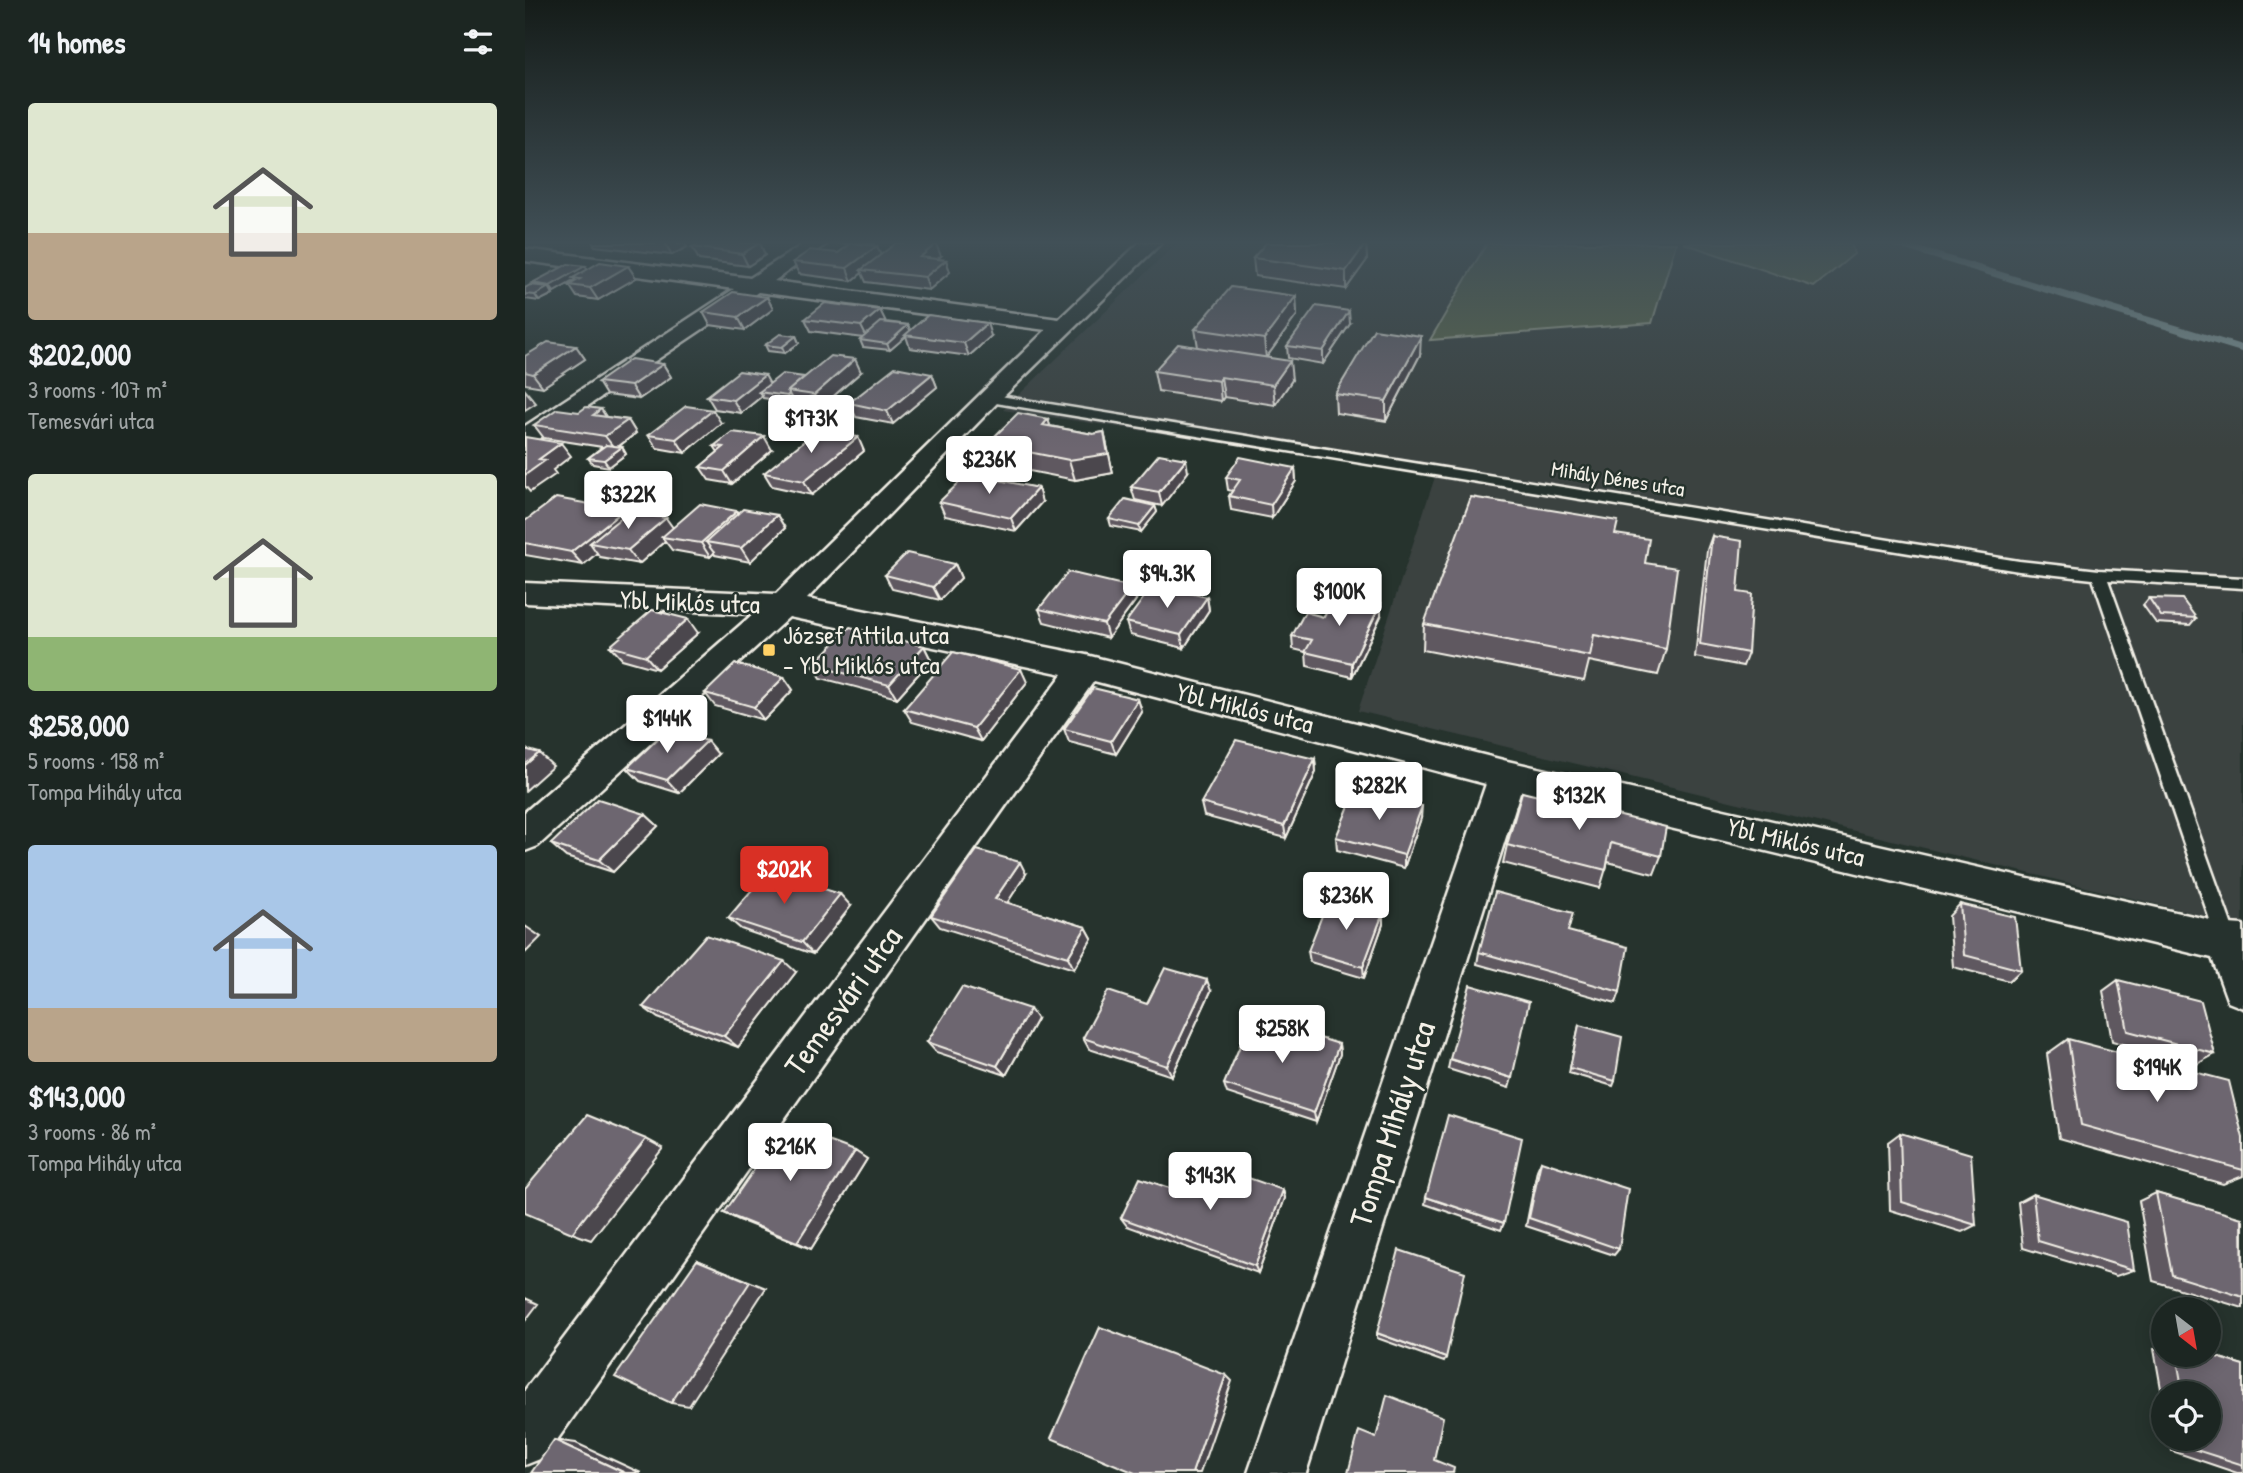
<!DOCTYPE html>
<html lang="en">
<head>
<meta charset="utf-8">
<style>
	:root { --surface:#1c2622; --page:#29322f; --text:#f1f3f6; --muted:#a0a5a5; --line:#3a4340; --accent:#d93025 }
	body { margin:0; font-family:"Patrick Hand",sans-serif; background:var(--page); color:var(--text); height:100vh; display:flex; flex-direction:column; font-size:26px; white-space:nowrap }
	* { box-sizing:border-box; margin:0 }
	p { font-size:23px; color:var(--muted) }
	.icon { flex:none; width:38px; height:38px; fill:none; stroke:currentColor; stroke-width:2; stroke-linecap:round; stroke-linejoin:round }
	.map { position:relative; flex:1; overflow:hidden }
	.drawer { display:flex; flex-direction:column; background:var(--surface); width:525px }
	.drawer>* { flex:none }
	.needle { width:46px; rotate:149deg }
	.controls { position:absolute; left:1626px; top:1297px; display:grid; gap:14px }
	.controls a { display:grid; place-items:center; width:70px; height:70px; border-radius:50%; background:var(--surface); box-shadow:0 4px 18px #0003,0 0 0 2px var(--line); font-size:35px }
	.price { position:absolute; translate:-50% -60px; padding:0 16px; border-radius:7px; background:#fff; color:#222; font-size:23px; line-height:46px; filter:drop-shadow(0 2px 4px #0008) }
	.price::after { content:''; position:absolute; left:50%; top:42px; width:21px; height:16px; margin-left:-10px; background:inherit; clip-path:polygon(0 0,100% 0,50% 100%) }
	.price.on { background:var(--accent); color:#fff }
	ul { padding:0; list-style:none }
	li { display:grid; align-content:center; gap:14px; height:371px; padding:0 28px }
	li span { display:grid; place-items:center; height:217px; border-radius:7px; color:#555 }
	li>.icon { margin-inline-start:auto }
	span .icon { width:126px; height:126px; fill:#fffc; stroke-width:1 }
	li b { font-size:30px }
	h2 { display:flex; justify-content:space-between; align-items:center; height:84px; padding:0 28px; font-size:30px }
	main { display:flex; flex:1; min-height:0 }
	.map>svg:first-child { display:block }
	.built { fill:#3b4241 }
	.green { fill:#5f6b4c; stroke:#aaae9a; stroke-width:2 }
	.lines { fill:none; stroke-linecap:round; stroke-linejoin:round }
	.stream { stroke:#8da1a0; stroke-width:7 }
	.service-casing { stroke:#f4f1e8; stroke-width:5 }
	.minor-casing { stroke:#f4f1e8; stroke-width:5 }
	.service { fill:#26332d; fill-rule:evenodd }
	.minor { fill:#26332d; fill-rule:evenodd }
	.wall { fill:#5e5860; stroke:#f4f1e8; stroke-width:2 }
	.shaded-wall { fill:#4c474e; stroke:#f4f1e8; stroke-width:2 }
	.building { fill:#6d6670; stroke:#f4f1e8; stroke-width:2 }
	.poi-dot { fill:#ffd166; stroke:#26332d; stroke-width:2.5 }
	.labels { text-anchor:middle; stroke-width:5; stroke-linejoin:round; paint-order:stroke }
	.far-street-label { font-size:21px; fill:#f4f1e8; stroke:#26332d }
	.street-label { font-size:26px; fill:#f4f1e8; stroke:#26332d }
	.poi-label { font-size:26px; fill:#f4f1e8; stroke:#26332d; text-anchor:start }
	.near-street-label { font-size:32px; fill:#f4f1e8; stroke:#26332d }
</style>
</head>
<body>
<main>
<section class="drawer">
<h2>14 homes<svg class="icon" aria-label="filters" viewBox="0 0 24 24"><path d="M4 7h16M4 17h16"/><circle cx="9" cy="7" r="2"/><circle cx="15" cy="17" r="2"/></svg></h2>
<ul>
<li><span style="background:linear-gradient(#dfe7d0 60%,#b9a48a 0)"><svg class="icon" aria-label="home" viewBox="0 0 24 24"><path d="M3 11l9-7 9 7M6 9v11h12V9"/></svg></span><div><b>$202,000</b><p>3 rooms · 107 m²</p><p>Temesvári utca</p></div></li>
<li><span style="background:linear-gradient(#dfe7d0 75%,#8fb573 0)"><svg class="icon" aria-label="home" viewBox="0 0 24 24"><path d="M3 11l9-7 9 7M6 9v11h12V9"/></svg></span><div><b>$258,000</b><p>5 rooms · 158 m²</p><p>Tompa Mihály utca</p></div></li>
<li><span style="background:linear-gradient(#a9c7e8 75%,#b9a48a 0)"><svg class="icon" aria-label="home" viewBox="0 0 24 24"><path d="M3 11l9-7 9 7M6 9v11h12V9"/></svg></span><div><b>$143,000</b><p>3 rooms · 86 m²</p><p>Tompa Mihály utca</p></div></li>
</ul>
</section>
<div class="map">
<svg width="1718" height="1473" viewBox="0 0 1718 1473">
	<rect width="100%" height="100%" fill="#26332d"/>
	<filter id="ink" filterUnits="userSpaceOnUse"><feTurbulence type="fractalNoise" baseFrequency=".0143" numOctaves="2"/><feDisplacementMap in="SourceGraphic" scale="14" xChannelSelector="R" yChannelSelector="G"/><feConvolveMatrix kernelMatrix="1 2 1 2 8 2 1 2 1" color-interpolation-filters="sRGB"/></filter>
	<g filter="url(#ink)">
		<path class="built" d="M652,243H962L905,339L1127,323L1151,243L1329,254L1326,243H1718V925L833,711L911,474L478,410Z"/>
		<path class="green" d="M962,243H1151L1127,323L905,340Z
			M1158,243H1326L1329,254L1289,287Z"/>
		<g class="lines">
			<path class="stream" d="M1369,243L1718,349"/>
			<defs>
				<path id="service" d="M463,394L1494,561L1574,570L1718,578V588L1583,580L1713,943L1710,950L1703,952L1696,950L1693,943L1568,579L1494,571L459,401L457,398Z"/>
				<path id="minor" d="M280,243H303L249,281L534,319L614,243H636L472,403L282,599L561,655L982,761L1703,924L1718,925V1008L1703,1002L1687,958L995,792L781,1473H723L961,784L569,681L20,1457L0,1465V1390L538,674L264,617L13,846L0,851V812L228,614L0,603V583L251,594L521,330L233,292L9,442L0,445V426L209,289L0,261V249L225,278Z"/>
			</defs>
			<use href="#service" class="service-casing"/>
			<use href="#minor" class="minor-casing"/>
			<use href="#service" class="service"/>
			<use href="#minor" class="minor"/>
		</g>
		<path class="wall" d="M68,243H160L162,247L147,255L70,246Z
			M235,243L240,255L223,266L174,260L167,247Z
			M310,243H350L346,246H352L355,255L416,256L412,259L421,260L425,272L404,290L341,282L337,273L327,281L274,274L268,262L313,253L325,245Z
			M741,243H841L842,260L821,289L730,276L728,258Z
			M60,266L62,270L103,266L111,278L73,300L52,297L44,285L50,281V280L29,292H27L28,294L14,301L0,299V288L9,285L7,283Z
			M771,296L772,315L741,358L767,380L750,405L699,397L696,401L633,391L629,371L673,347L670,329Z
			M242,297L248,309L220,330L185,325L178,312Z
			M280,319L361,322L383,325L385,331L466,336L444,356L385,348L381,336L365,350L338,347L335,340L338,338L286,331Z
			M825,324L798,364L763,358L762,346Z
			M271,336L274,343L260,353L243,351L240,345Z
			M51,346L60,359L18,387L0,384V356Z
			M895,355L861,421L811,413L810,394Z
			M138,364L146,377L114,399L81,395L73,382Z
			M336,372L295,408L270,404L268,401L266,402L238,398L237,396L216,413L190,409L182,396L279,377Z
			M407,374L412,387L368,424L331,417L324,403Z
			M76,409L81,417L103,420L111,433L93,447H97L101,454L84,467L68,464L63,458L77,447L19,438L9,425L54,412Z
			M523,419L525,426L568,434L579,432L588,473L550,480L469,464L462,444Z
			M196,423L160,453L132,448L123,435Z
			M189,446L247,450L207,484L184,480L175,467L193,452Z
			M339,451L287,495L247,486L239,473Z
			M770,468L771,481L747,518L706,510L704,496L707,491L703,490L701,477Z
			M663,472L637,506L610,500L606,487Z
			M414,502H517L491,531L420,516Z
			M630,506L632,512L616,532L586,526L584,519Z
			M99,510L102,513L148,528L214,513L252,515L260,528L225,562L190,555L189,553L185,557L147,550L140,541L114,564L75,557L72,553L58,565L0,555V521Z
			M1090,534L1120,563L1141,649L1133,675L1064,661L1059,681L898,650L899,624Z
			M1187,536L1223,653L1218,666L1170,657L1182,550Z
			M430,564L436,578L415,600L367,589L360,575Z
			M682,597L684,610L659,648L605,635L601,622Z
			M1624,598L1671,618L1665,625L1631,623L1618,605Z
			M611,600L583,638L519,622L514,609Z
			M856,616L827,677L782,666L781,652L768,649L767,636L799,617Z
			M173,633L132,669L97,659L85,646Z
			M399,646L406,660L372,698L296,678L288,665Z
			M259,677L268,690L239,720L190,706L180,693Z
			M502,682L456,741L387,722L379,709Z
			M613,699L617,712L591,754L544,742L539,729Z
			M193,754L154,793L115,781L102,768Z
			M790,759L791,772L761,838L679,816L676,803Z
			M997,792L1136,856L1129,874L1083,862L1075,888L978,863L982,845Z
			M120,814L133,826L88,872L41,857L26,844Z
			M896,818L879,868L812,850L811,837Z
			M501,874L482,903L561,927L567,938L549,969L415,927L406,916Z
			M1435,904L1496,970L1484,981L1428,967L1424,916Z
			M326,906L288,954L216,929L203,918Z
			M858,913V924L839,978L785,962L783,951Z
			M1043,931L1095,992L1091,1003L952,964L954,952Z
			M271,972L213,1047L133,1018L118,1007Z
			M1593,980L1690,1054L1672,1064L1587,1041L1578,991Z
			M686,991L647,1076L564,1049L558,1038Z
			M512,1019L481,1075L411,1052L402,1042Z
			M1054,1025L1090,1081L1088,1086L1044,1073Z
			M1543,1039L1718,1138V1176L1698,1184L1534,1138L1522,1054Z
			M814,1044L815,1054L791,1122L702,1093L699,1084Z
			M925,1059L987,1078L984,1088L923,1069Z
			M1375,1133L1451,1225L1437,1232L1365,1210L1363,1142Z
			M330,1151L342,1159L286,1249L214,1220L199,1213Z
			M1016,1161L1094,1249L1089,1255L1001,1226L1012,1170Z
			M758,1190L760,1198L733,1273L602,1226L596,1218L665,1195Z
			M1631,1193L1718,1221V1308L1628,1281L1614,1201Z
			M1508,1194L1609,1270L1591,1276L1498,1248L1493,1202Z
			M901,1197L979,1223L976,1230L900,1204Z
			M852,1333L921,1358L919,1362L852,1338Z
			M1638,1347V1354H1682L1718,1365V1473H1712L1647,1451L1645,1438H1684V1393H1638V1400L1629,1349Z"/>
		<path class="shaded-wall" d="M140,243H160L162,247L147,255Z
			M235,243L240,255L223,266L217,254Z
			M841,243L842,260L821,289V271Z
			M411,244L416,256L399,269L395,257Z
			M352,246L357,258L336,270L337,273L327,281L322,268Z
			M421,260L425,272L404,290L400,277Z
			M60,266L64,272L48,278L50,280L29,292L25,286Z
			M103,266L111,278L73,300L65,288Z
			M24,287L28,294L14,301L10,295Z
			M771,296L772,315L741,358L739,339Z
			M242,297L248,309L220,330L213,317Z
			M355,310L361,322L342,338L336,326Z
			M824,311L825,324L798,364V351Z
			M462,323L466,336L444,356L439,343Z
			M383,325L386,332L365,350L362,344Z
			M271,336L274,343L260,353L257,347Z
			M896,336L895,355L861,421V401Z
			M51,346L60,359L18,387L8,374Z
			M330,359L336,372L295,408L289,395Z
			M765,361L767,380L750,405L748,385Z
			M138,364L146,377L114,399L106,386Z
			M407,374L412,387L368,424L362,411Z
			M240,375L247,388L234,392L237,396L216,413L208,400Z
			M696,377L699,397L696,401L694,381Z
			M0,390L11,403L0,410Z
			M264,394L268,401L266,402L262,396Z
			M76,409L85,423L68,415Z
			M188,410L196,423L160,453L151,439Z
			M523,419L529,439L518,425Z
			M103,420L111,433L90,449L80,436Z
			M579,432L588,473L550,480L544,460Z
			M239,436L247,450L207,484L199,471Z
			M333,437L339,451L287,495L279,481Z
			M36,443L46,456L28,470L31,474L5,492L0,486V475L14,459Z
			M97,447L101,454L84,467L79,460Z
			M661,459L663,472L637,506L634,492Z
			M770,468L771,481L747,518L746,505Z
			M513,488L517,502L491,531L486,518Z
			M630,506L632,512L616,532L614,526Z
			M99,510L109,523L65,543L72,553L58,565L46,552Z
			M212,511L221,524L181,542L189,553L185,557L176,543Z
			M252,515L260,528L225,562L216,548Z
			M141,518L151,532L137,537L140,541L114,564L103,550Z
			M430,564L436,578L415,600L408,587Z
			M607,587L611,600L583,638L579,624Z
			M682,597L684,610L659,648L656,635Z
			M856,603V616L827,677V663Z
			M163,619L173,633L132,669L121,656Z
			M399,646L406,660L372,698L364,685Z
			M496,669L502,682L456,741L449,728Z
			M259,677L268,690L239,720L229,707Z
			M613,699L617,712L591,754L586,741Z
			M182,741L193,754L154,793L142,780Z
			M14,753L28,766L0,791V765Z
			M790,759L791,772L761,838L759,826Z
			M897,806L896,818L879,868V855Z
			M120,814L133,826L88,872L74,860Z
			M495,862L501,874L477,911L470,899Z
			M315,894L326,906L288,954L277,942Z
			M858,913V924L839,978L838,967Z
			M0,926L16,937L0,953Z
			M561,927L567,938L549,969L543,957Z
			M259,961L271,972L213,1047L199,1036Z
			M682,980L686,991L647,1076L642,1066Z
			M505,1009L512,1019L481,1075L472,1066Z
			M814,1044L815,1054L791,1122L789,1113Z
			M121,1139L138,1148L66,1240L47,1233Z
			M330,1151L342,1159L286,1249L272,1242Z
			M758,1190L760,1198L733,1273L730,1266Z
			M172,1260L241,1288L164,1406L146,1403Z
			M0,1298L13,1304L0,1321Z
			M701,1375L707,1381L675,1473H667Z
			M29,1440L51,1443L116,1473H100Z"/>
		<path class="building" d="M175,243H234L217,254L167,247Z
			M327,243L352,246L322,268L268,262L285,250L313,253Z
			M371,243H401L411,244L395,257L421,260L400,277L336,270Z
			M741,243H841L821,271L728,258Z
			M75,262L103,266L65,288L44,285L55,279L48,278Z
			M43,264L60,266L25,286L7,283Z
			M5,285L24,287L10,295L0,294V288Z
			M706,287L771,296L739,339L670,329Z
			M208,292L242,297L213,317L178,312Z
			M300,303L355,310L336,326L280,319Z
			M791,306L824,311L798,351L762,346Z
			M403,315L462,323L439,343L380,335Z
			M356,322L383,325L362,344L335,340Z
			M849,329L896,336L861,401L810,394Z
			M255,334L271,336L257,347L240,345Z
			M23,342L51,346L8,374L0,372V356Z
			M653,344L765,361L748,385L696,377L694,381L629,371Z
			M305,356L330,359L289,395L263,391Z
			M106,359L138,364L106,386L73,382Z
			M370,367L407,374L362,411L324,403Z
			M214,371L240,375L208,400L182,396Z
			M257,374L279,377L263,391L264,394L262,396L234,392Z
			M161,406L188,410L151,439L123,435Z
			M61,407L76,409L68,415L103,420L80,436L9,425L32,409L54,412Z
			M493,413L523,419L518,425L568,434L579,432L583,454L544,460L462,444Z
			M294,429L333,437L279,481L239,473Z
			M207,432L239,436L199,471L175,467L199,447L189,446Z
			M0,437L36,443L14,459L21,460L0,475Z
			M81,445L97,447L79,460L63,458Z
			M634,454L661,459L634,492L606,487Z
			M715,457L770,468L746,505L704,496L715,480L701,477Z
			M443,474L513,488L486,518L414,502Z
			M946,497L1093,521L1090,534L1124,539L1120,563L1152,568L1141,649L1069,635L1065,656L899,624Z
			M31,498L99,510L46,552L0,543V521Z
			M600,499L630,506L614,526L584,519Z
			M175,504L212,511L176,543L137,537Z
			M218,509L252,515L216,548L181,542Z
			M103,512L141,518L103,550L65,543Z
			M1187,536L1217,541L1213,592L1227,594L1223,653L1175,644Z
			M382,553L430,564L408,587L360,575Z
			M543,572L607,587L579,624L514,609Z
			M628,585L682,597L656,635L601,622Z
			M812,593L856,603L827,663L780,652L787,640L767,636L780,612L799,617Z
			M1624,598L1657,599L1671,618L1636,616Z
			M127,610L163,619L121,656L85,646Z
			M325,627L399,646L364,685L288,665Z
			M428,652L496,669L449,728L379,709Z
			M210,664L259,677L229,707L180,693Z
			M568,688L613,699L586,741L539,729Z
			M143,729L182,741L142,780L102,768Z
			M711,740L790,759L759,826L676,803Z
			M0,749L14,753L0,765Z
			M831,789L897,806L879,855L811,837Z
			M997,792L1141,827L1136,856L1086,843L1081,870L982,845Z
			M73,799L120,814L74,860L26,844Z
			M452,850L495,862L470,899L561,927L543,957L406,916Z
			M243,871L315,894L277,942L203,918Z
			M970,892L1048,913L1043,931L1103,947L1095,992L954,952Z
			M804,898L858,913L838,967L783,951Z
			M1435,904L1490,917L1496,970L1439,955Z
			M181,935L259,961L199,1036L118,1007Z
			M640,968L682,980L642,1066L558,1038L583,991L622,1004Z
			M1593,980L1676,1001L1690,1054L1603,1031Z
			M945,985L1004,1002L987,1078L925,1059Z
			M437,987L505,1009L472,1066L402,1042Z
			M727,1017L814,1044L789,1113L699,1084Z
			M1054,1025L1097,1037L1090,1081L1045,1068Z
			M1543,1039L1704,1081L1718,1138V1170L1556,1125Z
			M62,1115L121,1139L47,1233L0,1213V1189Z
			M923,1115L997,1138L979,1223L901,1197Z
			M260,1125L330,1151L272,1242L199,1213Z
			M1375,1133L1446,1154L1451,1225L1377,1202Z
			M1016,1161L1103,1189L1094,1249L1004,1218Z
			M678,1162L758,1190L730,1266L596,1218L615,1178L665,1195Z
			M1631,1193L1717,1218L1718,1297L1647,1275Z
			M1508,1194L1602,1222L1609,1270L1513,1241Z
			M874,1250L940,1272L921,1358L852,1333Z
			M172,1260L225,1282L146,1403L90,1377Z
			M575,1327L701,1375L667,1473H610L526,1438Z
			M1651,1354H1682L1718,1365V1465L1668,1449L1666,1438H1684V1393H1658Z
			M862,1395L918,1417L909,1460L929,1468L928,1473H823L834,1431L851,1438Z
			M29,1440L100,1473H6Z"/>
	</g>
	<linearGradient id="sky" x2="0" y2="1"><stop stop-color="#151c19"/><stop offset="0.54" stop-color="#415057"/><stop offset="1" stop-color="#415057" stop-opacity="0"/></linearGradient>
	<rect width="1718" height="449" fill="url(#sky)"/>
	<rect class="poi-dot" x="237" y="643" width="14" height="14" rx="3.5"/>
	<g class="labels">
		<g class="far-street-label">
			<text transform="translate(1093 479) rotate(9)" y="7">Mihály Dénes utca</text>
		</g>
		<g class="street-label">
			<text transform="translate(165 602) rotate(2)" y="9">Ybl Miklós utca</text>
			<text transform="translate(720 708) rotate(14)" y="9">Ybl Miklós utca</text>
			<text transform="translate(1271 842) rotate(13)" y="9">Ybl Miklós utca</text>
		</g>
		<g class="poi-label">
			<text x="258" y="644">József Attila utca<tspan x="258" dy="30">- Ybl Miklós utca</tspan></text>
		</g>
		<g class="near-street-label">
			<text transform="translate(318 1001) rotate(-54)" y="11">Temesvári utca</text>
			<text transform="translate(867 1124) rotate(-72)" y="11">Tompa Mihály utca</text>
		</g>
	</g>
</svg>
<div class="controls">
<a><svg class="needle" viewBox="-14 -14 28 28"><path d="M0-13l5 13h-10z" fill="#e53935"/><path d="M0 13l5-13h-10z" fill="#a0a5a5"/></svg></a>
<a><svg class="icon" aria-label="locate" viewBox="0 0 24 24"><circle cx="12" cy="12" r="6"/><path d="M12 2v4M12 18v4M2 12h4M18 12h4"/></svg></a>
</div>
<b class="price" style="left:286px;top:455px">$173K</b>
<b class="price" style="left:464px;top:496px">$236K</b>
<b class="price" style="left:103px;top:531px">$322K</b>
<b class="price" style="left:642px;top:610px">$94.3K</b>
<b class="price" style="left:814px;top:628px">$100K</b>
<b class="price" style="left:142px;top:755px">$144K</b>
<b class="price" style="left:854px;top:822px">$282K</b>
<b class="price" style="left:1054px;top:832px">$132K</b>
<b class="price on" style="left:259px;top:906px">$202K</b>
<b class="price" style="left:821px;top:932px">$236K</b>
<b class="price" style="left:757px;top:1065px">$258K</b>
<b class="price" style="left:1632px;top:1104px">$194K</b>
<b class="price" style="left:265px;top:1183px">$216K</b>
<b class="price" style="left:685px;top:1212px">$143K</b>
</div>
</main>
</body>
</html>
